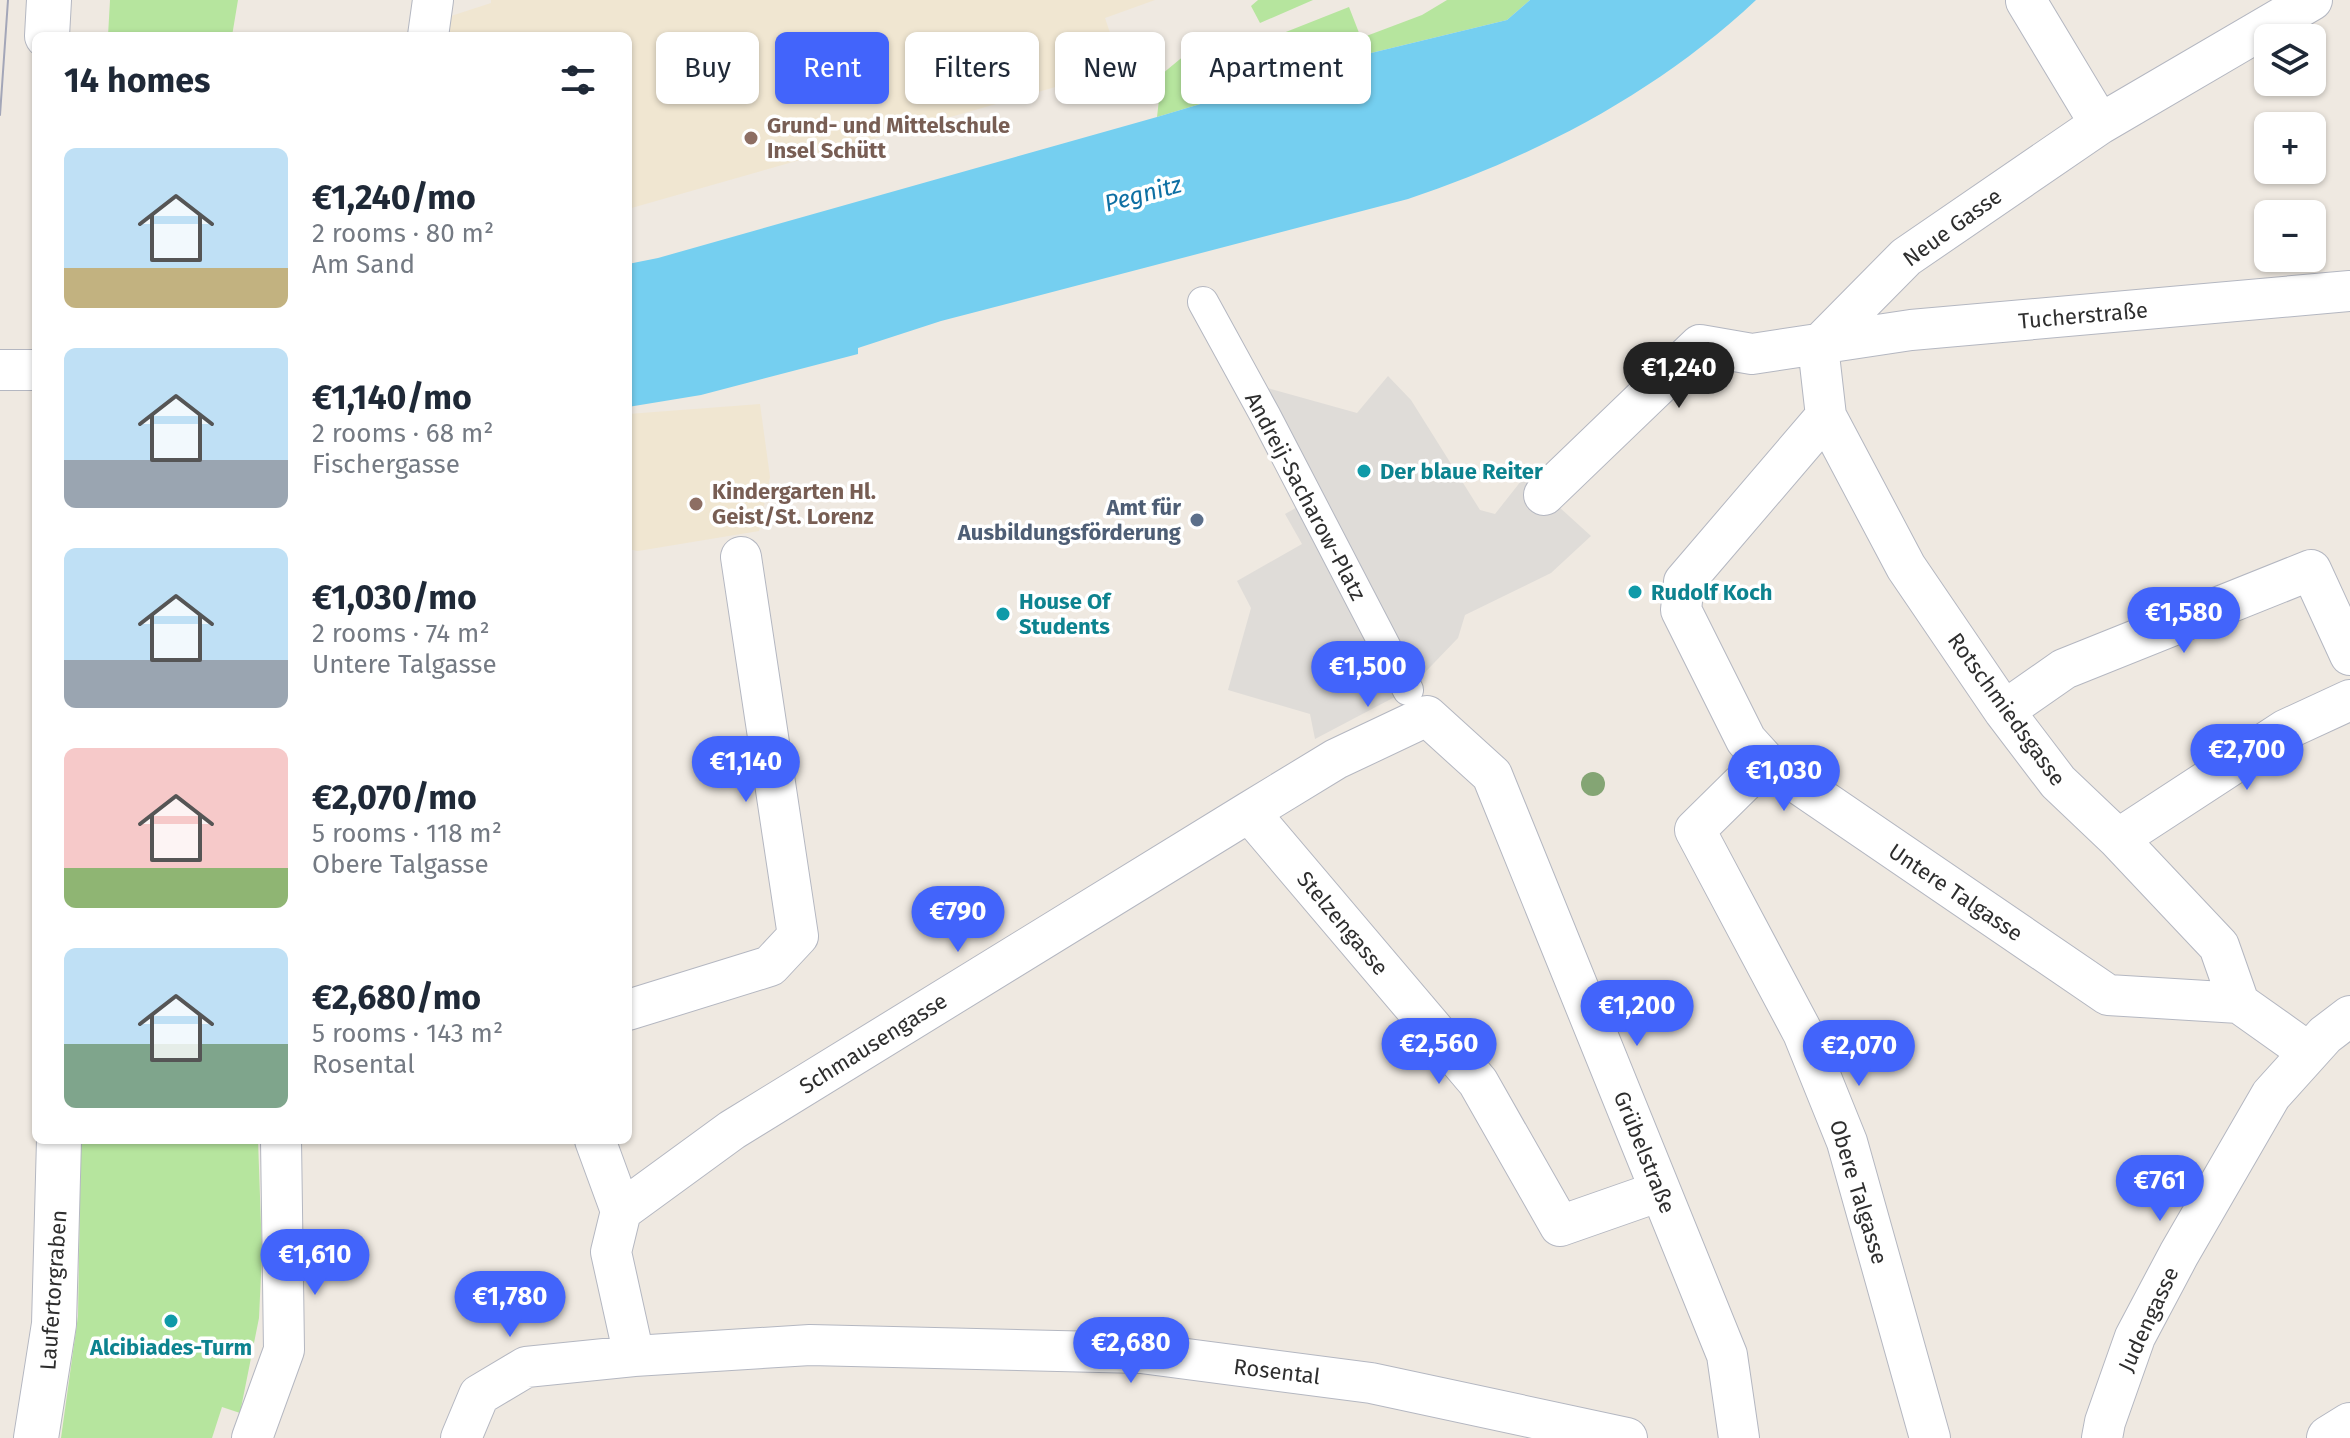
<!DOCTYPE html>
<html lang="en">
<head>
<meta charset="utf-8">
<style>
	:root { --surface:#fff; --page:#f6f6f7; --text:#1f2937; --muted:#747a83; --accent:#4264fb }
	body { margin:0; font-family:"Fira Sans",sans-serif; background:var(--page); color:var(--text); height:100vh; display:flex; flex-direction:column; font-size:30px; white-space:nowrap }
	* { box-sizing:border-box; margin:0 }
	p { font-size:26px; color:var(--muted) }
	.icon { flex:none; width:44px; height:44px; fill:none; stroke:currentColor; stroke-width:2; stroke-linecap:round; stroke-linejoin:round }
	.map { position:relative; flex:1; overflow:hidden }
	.sheet { position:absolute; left:32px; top:32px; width:600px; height:1112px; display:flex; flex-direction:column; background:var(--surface); border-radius:12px; box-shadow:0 2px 6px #0004 }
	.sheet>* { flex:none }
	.hud { position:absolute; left:656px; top:32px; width:760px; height:72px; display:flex; gap:16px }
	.fabs { position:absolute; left:2254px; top:24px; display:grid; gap:16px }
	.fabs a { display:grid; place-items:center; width:72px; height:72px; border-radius:12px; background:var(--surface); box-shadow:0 2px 6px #0004; font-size:40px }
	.price { position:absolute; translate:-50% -68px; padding:0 18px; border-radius:28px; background:var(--accent); color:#fff; font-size:26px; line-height:52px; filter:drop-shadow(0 2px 4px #0008) }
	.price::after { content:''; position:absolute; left:50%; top:48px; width:24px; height:18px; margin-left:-12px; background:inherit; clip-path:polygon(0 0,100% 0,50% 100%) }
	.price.current { background:#222; color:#fff }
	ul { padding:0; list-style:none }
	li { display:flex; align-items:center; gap:24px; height:200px; padding:0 32px }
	li span { display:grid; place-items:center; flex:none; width:224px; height:160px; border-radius:12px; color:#555 }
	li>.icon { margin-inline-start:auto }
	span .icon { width:96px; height:96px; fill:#fffc; stroke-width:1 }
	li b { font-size:34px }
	h2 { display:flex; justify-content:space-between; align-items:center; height:96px; padding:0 32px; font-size:34px }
	.pill { padding:0 28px; border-radius:12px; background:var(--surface); box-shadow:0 2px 6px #0004; font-size:28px; line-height:72px }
	.pill.current { background:var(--accent); color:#fff }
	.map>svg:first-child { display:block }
	.education { fill:#f0e6d1 }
	.green { fill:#b6e59e }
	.plaza { fill:#dfdcd8 }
	.water { fill:#75cff0 }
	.pier { fill:#efe9e1 }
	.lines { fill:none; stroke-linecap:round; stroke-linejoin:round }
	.pedestrian-casing { stroke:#b4b7c1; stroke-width:32 }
	.minor-casing { stroke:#b4b7c1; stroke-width:42 }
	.tertiary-casing { stroke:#b4b7c1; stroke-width:46 }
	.secondary-casing { stroke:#b4b7c1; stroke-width:46 }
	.pedestrian { stroke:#fff; stroke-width:30 }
	.minor { stroke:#fff; stroke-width:40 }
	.tertiary { stroke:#fff; stroke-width:44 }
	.secondary { stroke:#fff; stroke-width:44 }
	.tram { stroke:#a3a6b8; stroke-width:2 }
	.tree { fill:#84a574 }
	.education-dot { fill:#8d6e63; stroke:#fff; stroke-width:3 }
	.culture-dot { fill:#0f9aa8; stroke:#fff; stroke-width:3 }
	.service-dot { fill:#5c6f8a; stroke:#fff; stroke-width:3 }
	.labels { text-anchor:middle; stroke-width:7; stroke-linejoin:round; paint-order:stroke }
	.education-label { font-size:22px; font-weight:bold; fill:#785e54; stroke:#fff; text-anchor:start }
	.street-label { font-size:22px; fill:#2e2e2e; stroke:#fff }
	.culture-label { font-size:22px; font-weight:bold; fill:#0d838f; stroke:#fff; text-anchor:start }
	.service-label { font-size:22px; font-weight:bold; fill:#4e5e75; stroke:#fff; text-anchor:end }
	.water-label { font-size:24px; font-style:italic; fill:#0d6fa3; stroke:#fff }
</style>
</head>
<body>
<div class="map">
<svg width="2350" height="1438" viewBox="0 0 2350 1438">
	<rect width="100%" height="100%" fill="#efe9e1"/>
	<path class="education" d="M491,0H1155L1105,18L1122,68L628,209V36H448L451,16L491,3Z
		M760,404L770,477L759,531L638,551L628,549V414Z"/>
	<path class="green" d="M110,0H238L232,36H108Z
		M1258,0H1313L1260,23L1251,6Z
		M1447,0H1530L1507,20L1371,53L1157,117L1162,74L1185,55L1220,58L1349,7L1361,38L1422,15Z
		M81,1140H258L262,1253L259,1318L240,1413L222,1407L212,1438H61L78,1316Z"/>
	<path class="plaza" d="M1388,376L1411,400L1480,510L1495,514L1525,476L1591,536L1551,573L1465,615L1458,638L1408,690L1315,739L1310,714L1228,690L1251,608L1237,581L1302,544L1285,514L1301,505L1264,387L1357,413Z"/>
	<path class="water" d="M1530,0H1756C1657,93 1536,156 1408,199L941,321L858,348V354L701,395L628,407V264L658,258L1157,117L1371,53L1507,20Z"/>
	<path class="pier" d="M0,90L36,111V248L0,220Z"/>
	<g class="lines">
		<defs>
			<path id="pedestrian" d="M1203,302L1265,415L1408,690"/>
			<path id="minor" d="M2026,1L2100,124
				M428,36L433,0
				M1818,346L1826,416L1906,567L2004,711L2058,782L2118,839L2219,946L2239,1003L2308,1052
				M1818,346L1906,257L2100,124L2312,0
				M0,370H36
				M1826,416L1684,582L1681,610L1746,740L1765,761L2108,995L2239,1003
				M1544,495L1700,345L1752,354L1911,330L2350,291
				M2004,711L2064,669L2311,570L2350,655
				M1765,761L1695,830L1803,1033L1847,1142L1930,1438
				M1249,812L1478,1082L1560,1226L1660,1191
				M2118,839L2285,730L2350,700
				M628,1010L770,966L798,936L741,557
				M595,1140L621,1211L611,1252L634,1356
				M621,1211L732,1130L1249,812L1336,759L1427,716L1492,775L1727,1355L1739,1438
				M252,1438L284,1350L281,1140
				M461,1438L479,1395L526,1367L634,1356L810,1345L1141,1353L1371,1383L1627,1438
				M2102,1438L2105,1422L2135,1337L2179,1254L2271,1095L2325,1035L2350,1016"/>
			<path id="tertiary" d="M2329,1438L2350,1425"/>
			<path id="secondary" d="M47,36L49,0
				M36,1438L54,1324L59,1140"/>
		</defs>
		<use href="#pedestrian" class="pedestrian-casing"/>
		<use href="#minor" class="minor-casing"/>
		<use href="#tertiary" class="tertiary-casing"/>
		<use href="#secondary" class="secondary-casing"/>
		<use href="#pedestrian" class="pedestrian"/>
		<use href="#minor" class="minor"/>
		<use href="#tertiary" class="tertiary"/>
		<use href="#secondary" class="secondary"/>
		<path class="tram" d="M0,115L8,0"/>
	</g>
	<circle class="tree" cx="1593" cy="784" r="12"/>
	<g class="education-dot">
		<circle cx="751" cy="138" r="8"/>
		<circle cx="696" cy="504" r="8"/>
	</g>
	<g class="culture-dot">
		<circle cx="1364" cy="471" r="8"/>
		<circle cx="1635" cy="592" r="8"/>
		<circle cx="1003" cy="614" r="8"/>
		<circle cx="171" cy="1321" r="8"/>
	</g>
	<circle class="service-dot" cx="1197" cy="520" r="8"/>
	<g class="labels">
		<g class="education-label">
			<text x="767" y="133">Grund- und Mittelschule<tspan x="767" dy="25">Insel Schütt</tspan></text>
			<text x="712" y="499">Kindergarten Hl.<tspan x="712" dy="25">Geist/St. Lorenz</tspan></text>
		</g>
		<g class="street-label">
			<text transform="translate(1952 227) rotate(-36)" y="8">Neue Gasse</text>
			<text transform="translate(2083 315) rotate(-5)" y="8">Tucherstraße</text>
			<text transform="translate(1306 496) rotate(62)" y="8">Andreij-Sacharow-Platz</text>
			<text transform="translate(2007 709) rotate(54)" y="8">Rotschmiedsgasse</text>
			<text transform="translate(1956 892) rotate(34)" y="8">Untere Talgasse</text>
			<text transform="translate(1343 923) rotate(50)" y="8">Stelzengasse</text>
			<text transform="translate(873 1043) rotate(-32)" y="8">Schmausengasse</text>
			<text transform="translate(1645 1152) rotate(68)" y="8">Grübelstraße</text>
			<text transform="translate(1859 1192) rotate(73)" y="8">Obere Talgasse</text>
			<text transform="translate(53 1290) rotate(-86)" y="8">Laufertorgraben</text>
			<text transform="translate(2148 1319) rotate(-65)" y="8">Judengasse</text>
			<text transform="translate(1277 1371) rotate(7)" y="8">Rosental</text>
		</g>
		<g class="culture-label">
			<text x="1380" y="479">Der blaue Reiter</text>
			<text x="1651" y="600">Rudolf Koch</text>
			<text x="1019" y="609">House Of<tspan x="1019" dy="25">Students</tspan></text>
			<text x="171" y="1355" text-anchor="middle">Alcibiades-Turm</text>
		</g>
		<g class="service-label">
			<text x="1181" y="515">Amt für<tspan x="1181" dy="25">Ausbildungsförderung</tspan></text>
		</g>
		<g class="water-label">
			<text transform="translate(1143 194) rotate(-15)" y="8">Pegnitz</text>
		</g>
	</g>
</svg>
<div class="fabs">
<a><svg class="icon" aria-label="layers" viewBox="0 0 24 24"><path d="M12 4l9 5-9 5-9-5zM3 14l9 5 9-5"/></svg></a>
<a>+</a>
<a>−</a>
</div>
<b class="price current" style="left:1679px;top:410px">€1,240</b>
<b class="price" style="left:2184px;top:655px">€1,580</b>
<b class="price" style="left:1368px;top:709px">€1,500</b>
<b class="price" style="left:2247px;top:792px">€2,700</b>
<b class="price" style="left:746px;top:804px">€1,140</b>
<b class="price" style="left:1784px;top:813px">€1,030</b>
<b class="price" style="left:958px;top:954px">€790</b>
<b class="price" style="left:1637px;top:1048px">€1,200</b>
<b class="price" style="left:1439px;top:1086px">€2,560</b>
<b class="price" style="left:1859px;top:1088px">€2,070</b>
<b class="price" style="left:2160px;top:1223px">€761</b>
<b class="price" style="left:315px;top:1297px">€1,610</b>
<b class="price" style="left:510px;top:1339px">€1,780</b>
<b class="price" style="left:1131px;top:1385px">€2,680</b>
<div class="hud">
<a class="pill">Buy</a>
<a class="pill current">Rent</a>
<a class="pill">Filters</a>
<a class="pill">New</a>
<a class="pill">Apartment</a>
</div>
<section class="sheet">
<h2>14 homes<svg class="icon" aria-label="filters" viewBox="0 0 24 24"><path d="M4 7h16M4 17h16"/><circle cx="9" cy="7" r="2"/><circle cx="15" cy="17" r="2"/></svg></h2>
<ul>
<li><span style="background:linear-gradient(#bfe0f5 75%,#c2b280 0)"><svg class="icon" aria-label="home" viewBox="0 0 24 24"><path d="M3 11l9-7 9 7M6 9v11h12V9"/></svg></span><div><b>€1,240/mo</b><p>2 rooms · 80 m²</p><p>Am Sand</p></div></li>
<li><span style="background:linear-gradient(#bfe0f5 70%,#9aa5b1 0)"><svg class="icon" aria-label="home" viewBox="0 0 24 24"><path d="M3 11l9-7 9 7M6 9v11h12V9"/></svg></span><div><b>€1,140/mo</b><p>2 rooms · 68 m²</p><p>Fischergasse</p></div></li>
<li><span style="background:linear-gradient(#bfe0f5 70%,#9aa5b1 0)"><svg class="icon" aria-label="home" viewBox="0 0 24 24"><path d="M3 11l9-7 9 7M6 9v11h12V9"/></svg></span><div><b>€1,030/mo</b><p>2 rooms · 74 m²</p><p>Untere Talgasse</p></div></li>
<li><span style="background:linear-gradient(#f6c9c9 75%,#8fb573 0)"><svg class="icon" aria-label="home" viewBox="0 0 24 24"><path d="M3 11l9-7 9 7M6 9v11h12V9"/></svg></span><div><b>€2,070/mo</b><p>5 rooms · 118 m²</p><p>Obere Talgasse</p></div></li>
<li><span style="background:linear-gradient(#bfe0f5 60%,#7fa58c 0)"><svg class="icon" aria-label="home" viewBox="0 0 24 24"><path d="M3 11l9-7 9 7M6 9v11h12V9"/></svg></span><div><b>€2,680/mo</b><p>5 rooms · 143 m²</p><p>Rosental</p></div></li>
</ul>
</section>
</div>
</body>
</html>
